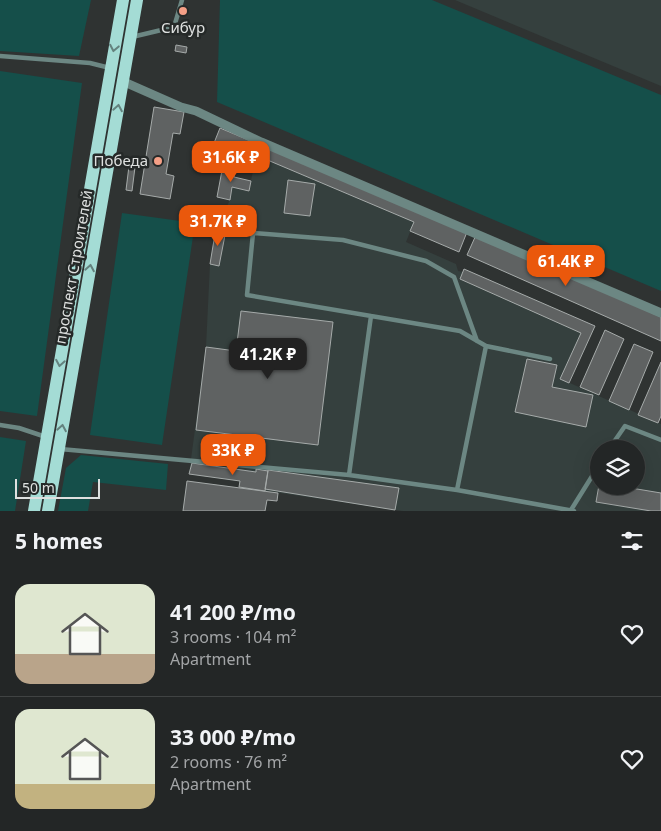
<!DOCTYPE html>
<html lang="en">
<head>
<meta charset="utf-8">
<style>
	:root { --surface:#232626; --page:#2b2e2e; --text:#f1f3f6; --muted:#a3a5a7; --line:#404343; --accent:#ea580c }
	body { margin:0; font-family:"Noto Sans",sans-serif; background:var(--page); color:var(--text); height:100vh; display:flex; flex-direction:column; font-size:19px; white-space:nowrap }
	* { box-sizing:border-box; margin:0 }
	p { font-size:16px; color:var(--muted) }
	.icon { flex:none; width:28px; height:28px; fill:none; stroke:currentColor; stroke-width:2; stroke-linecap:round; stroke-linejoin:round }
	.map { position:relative; height:511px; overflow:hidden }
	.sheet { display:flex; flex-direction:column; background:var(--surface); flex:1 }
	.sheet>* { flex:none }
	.tools { position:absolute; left:590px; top:440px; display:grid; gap:10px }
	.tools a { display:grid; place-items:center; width:55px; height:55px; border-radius:50%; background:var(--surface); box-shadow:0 5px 20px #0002,0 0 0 1px var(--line); font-size:25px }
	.scale { position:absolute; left:15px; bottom:12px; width:85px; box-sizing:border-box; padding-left:5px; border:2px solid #dee0df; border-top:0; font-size:14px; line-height:18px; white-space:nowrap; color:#dee0df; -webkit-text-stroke:4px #252928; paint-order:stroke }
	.price { position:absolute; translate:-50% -42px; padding:0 11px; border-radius:10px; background:var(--accent); color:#fff; font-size:16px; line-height:32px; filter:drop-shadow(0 1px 2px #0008) }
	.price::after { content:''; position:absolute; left:50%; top:30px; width:15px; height:11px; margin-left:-8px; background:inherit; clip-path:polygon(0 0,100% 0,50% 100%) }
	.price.selected { background:#222; color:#fff }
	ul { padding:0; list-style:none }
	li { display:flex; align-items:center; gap:15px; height:125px; padding:0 15px }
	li+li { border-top:1px solid var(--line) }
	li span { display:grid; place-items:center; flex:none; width:140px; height:100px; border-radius:15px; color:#555 }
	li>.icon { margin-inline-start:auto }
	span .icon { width:60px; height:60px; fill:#fffc; stroke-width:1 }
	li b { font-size:21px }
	h2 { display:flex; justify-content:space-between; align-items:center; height:60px; padding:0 15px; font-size:21px }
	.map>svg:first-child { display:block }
	.built { fill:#35403e; fill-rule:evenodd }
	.green { fill:#154f4a }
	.building { fill:#5f6262; stroke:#a6abaa }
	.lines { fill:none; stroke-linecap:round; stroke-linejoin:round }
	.lane { stroke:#6c8783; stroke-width:4.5 }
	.street { stroke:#6c8783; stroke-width:9 }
	.primary { stroke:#a4dcd5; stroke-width:12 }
	.oneway { stroke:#64827e }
	.poi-dot { fill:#f49f86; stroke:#252928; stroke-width:2 }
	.labels { text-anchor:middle; stroke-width:5; stroke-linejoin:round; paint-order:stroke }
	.poi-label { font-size:15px; fill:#dee0df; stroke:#252928 }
	.street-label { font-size:15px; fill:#dee0df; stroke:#252928 }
</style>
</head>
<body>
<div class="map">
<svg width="661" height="511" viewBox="0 0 661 511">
	<rect width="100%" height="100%" fill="#2f3332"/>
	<path class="built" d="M455,0H661V86Z
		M258,156L414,222L406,242L456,264L458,271L463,272L460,279L581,333L561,379L661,424V511H403L239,487V481L189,474L206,347L210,264L216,228L230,200L232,187L249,190L254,166ZM599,449H636V486H599Z"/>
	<path class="green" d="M0,0H91L79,56L0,51Z
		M220,0H432L661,95V291L217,102Z
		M0,71L82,83L37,416L0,411Z
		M122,213L195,223L162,445L90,435Z
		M0,437L26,441L15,511H0Z
		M81,455L168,464L166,490L93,482L88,511H58L66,468Z"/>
	<path class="building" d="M176,45L187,47L186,53L175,51Z
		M154,107L184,112L180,134L173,133L166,174L174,176L170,199L140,194Z
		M220,128L467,232L459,252L410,231L414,222L258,156L254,166L212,148Z
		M223,165L236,168L234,177L251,181L249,191L232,187L230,200L217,197Z
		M129,166L135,167L132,191L126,190Z
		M288,180L315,184L310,216L284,213Z
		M216,228L226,230L219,266L210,264Z
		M476,235L661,317V341L467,255Z
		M464,269L595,326L569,383L560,379L581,333L460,279Z
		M241,311L333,322L318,445L196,430L206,347L236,351Z
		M605,330L624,339L599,395L580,387Z
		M634,344L653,352L629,410L609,401Z
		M527,359L557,365L552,387L593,395L586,427L515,412Z
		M661,362V416L658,423L638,415Z
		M192,463L256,472V469L268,471L265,491L239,487L240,481L189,474Z
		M268,470L399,488L395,510L265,489Z
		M187,481L278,493L277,501L267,500L265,511H183Z
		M599,485V486H619L661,493V511H651L596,502Z"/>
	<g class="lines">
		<path class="lane" d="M132,37L174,27L182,0
			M0,56L90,63L110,68
			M477,341L454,277L426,261L343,240L253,233L247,295L460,331L486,346L550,359
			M0,425L19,428L46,437
			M60,449L349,475L457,490L574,511
			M609,449L625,426L661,440
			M349,475L371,316
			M457,490L486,346
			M571,510L599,465"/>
		<path class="street" d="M122,81L181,107L196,111L261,142L661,313"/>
		<path class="primary" d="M34,511L123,0
			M48,511L137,0"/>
	</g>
	<defs><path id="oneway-chevron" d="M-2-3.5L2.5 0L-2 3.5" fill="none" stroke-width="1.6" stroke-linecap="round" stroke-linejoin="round" transform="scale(1.25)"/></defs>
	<g class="oneway">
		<use href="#oneway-chevron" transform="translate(114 48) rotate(101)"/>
		<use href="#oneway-chevron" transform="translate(118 108) rotate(-80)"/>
		<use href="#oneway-chevron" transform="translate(90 268) rotate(-80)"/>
		<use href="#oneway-chevron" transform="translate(60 363) rotate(100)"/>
		<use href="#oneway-chevron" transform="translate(62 428) rotate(-80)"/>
	</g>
	<g class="poi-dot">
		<circle cx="183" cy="11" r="5"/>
		<circle cx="158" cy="161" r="5"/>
	</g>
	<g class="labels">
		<g class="poi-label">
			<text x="183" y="33">Сибур</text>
			<text x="148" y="166" text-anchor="end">Победа</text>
		</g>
		<g class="street-label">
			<text transform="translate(74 267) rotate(-80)" y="5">проспект Строителей</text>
		</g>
	</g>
</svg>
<div class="tools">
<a><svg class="icon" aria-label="layers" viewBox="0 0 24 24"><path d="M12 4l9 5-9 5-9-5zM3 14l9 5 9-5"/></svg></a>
</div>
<div class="scale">50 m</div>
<b class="price" style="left:231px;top:183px">31.6K ₽</b>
<b class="price" style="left:218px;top:247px">31.7K ₽</b>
<b class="price" style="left:566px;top:287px">61.4K ₽</b>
<b class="price selected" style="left:268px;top:380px">41.2K ₽</b>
<b class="price" style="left:233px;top:476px">33K ₽</b>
</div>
<section class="sheet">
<h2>5 homes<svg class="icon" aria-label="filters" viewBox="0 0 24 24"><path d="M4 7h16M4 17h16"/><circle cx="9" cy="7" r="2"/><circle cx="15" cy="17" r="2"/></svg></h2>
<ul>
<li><span style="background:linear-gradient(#dfe7d0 70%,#b9a48a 0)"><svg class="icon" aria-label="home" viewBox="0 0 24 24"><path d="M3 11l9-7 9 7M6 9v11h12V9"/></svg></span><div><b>41 200 ₽/mo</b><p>3 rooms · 104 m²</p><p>Apartment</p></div><svg class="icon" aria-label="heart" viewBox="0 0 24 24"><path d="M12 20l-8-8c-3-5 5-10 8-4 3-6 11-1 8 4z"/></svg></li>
<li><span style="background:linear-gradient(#dfe7d0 75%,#c2b280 0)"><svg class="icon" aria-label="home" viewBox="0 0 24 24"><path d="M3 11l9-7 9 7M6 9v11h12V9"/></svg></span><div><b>33 000 ₽/mo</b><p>2 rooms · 76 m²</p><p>Apartment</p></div><svg class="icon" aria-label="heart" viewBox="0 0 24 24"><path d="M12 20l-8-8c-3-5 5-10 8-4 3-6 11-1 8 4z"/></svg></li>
</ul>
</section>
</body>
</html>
